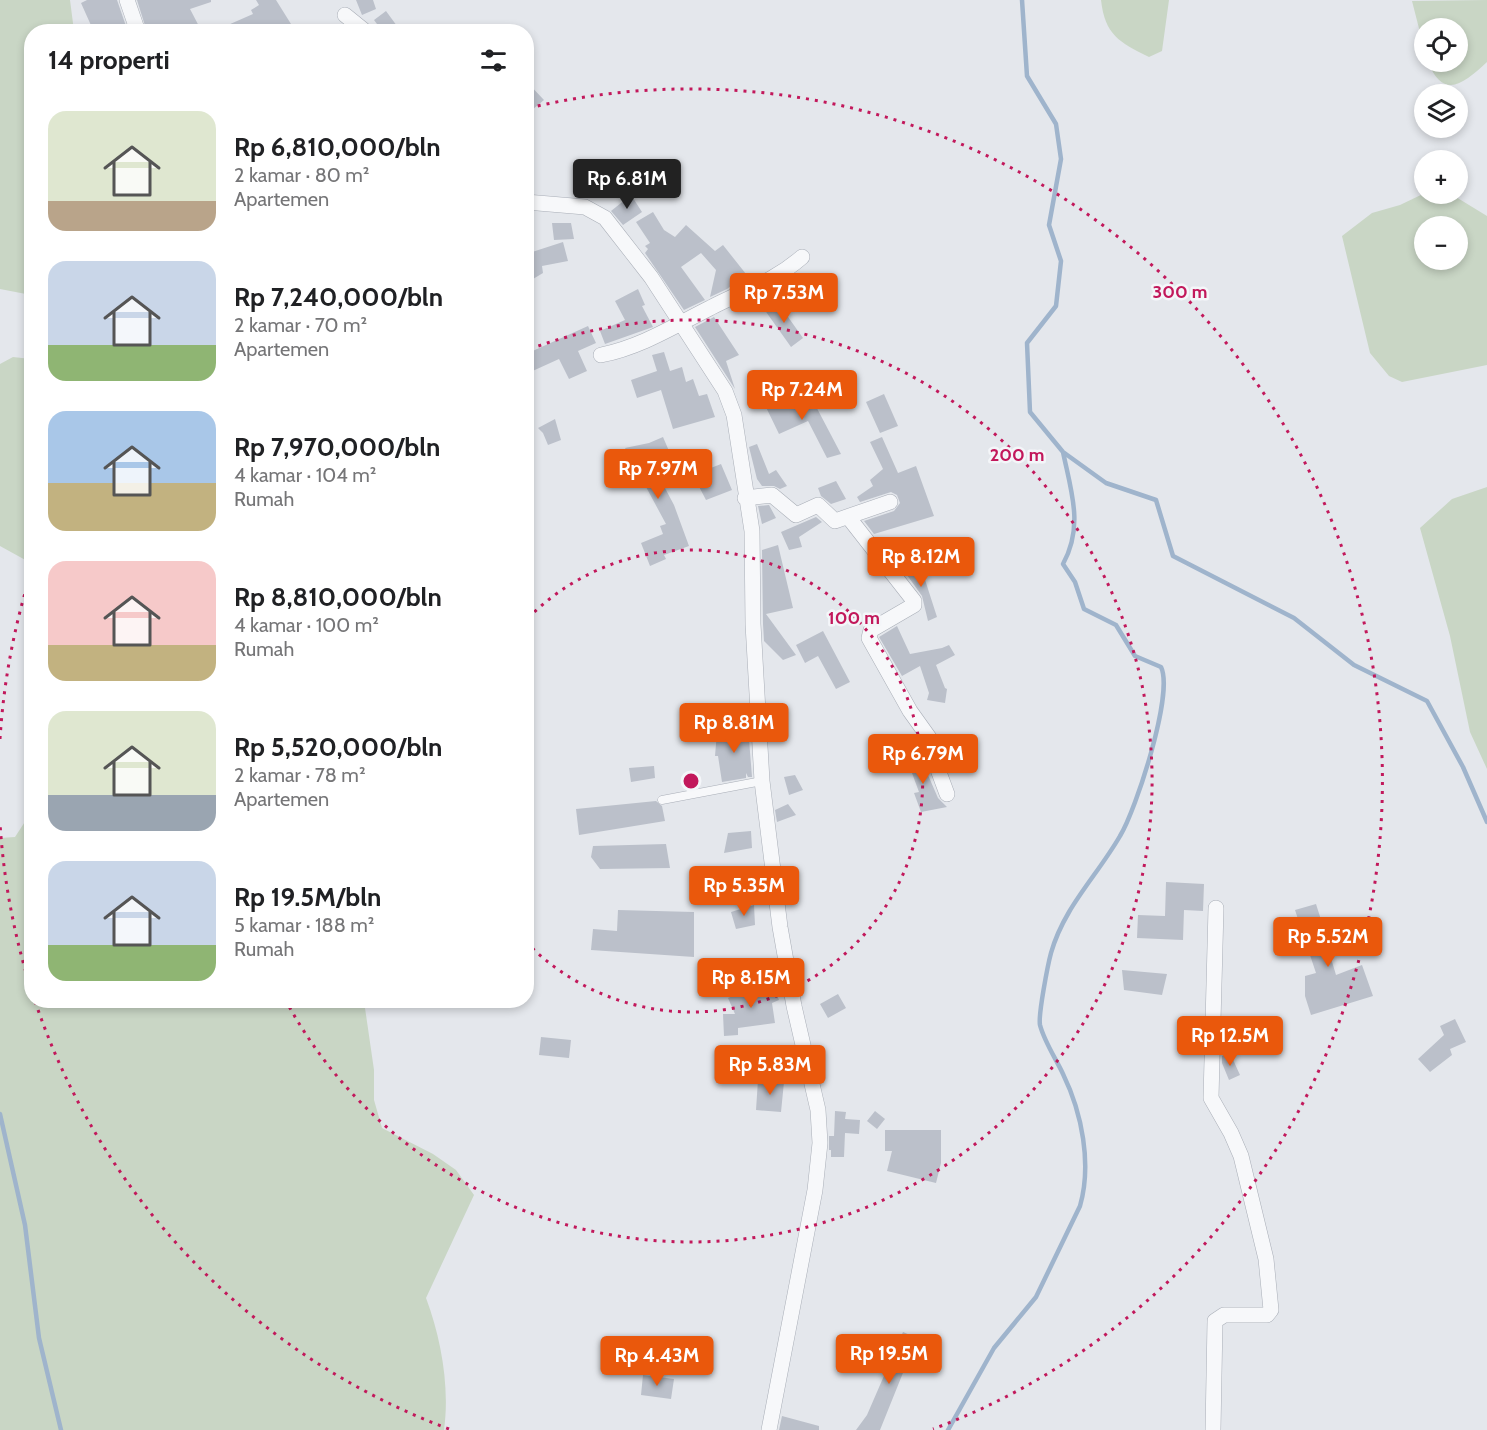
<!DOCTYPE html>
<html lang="id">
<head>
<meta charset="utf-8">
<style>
	:root { --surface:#fff; --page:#f2f2f2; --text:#202124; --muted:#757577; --accent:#ea580c }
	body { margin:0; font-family:Cabin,sans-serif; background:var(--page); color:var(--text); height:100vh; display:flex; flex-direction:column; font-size:22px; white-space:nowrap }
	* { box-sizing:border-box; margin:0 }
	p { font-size:20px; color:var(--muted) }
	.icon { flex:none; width:33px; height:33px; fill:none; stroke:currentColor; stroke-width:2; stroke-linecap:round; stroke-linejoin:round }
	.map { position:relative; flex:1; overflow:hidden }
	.details { position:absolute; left:24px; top:24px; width:510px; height:984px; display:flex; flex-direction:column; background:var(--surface); border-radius:24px; box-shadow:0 3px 9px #0003 }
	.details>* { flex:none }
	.controls { position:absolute; left:1414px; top:18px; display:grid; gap:12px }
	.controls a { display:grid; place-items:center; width:54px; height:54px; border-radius:50%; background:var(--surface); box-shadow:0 3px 9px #0003; font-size:30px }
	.price { position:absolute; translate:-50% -51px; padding:0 14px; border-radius:6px; background:var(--accent); color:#fff; font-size:20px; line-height:39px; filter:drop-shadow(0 2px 3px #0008) }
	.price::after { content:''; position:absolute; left:50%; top:36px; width:18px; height:14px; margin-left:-9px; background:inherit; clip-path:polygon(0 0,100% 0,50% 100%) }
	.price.current { background:#222; color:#fff }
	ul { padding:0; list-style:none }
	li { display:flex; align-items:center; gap:18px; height:150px; padding:0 24px }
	li span { display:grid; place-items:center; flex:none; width:168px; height:120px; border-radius:18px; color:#555 }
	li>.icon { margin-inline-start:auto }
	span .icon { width:72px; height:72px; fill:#fffc; stroke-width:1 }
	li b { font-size:26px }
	h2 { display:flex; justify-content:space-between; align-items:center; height:72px; padding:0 24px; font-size:26px }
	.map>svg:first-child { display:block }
	.green { fill:#c9d6c5; fill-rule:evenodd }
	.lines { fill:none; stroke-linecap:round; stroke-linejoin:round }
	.stream { stroke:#9fb4cc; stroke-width:4.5 }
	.building { fill:#bbc0ca }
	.service-casing { stroke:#a9aeb7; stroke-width:9 }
	.minor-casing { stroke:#a9aeb7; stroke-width:16 }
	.service { stroke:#f7f8fa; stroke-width:8 }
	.minor { stroke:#f7f8fa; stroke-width:15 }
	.ring { fill:none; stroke:#c2185b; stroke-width:3; stroke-dasharray:3 6 }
	.centre { fill:#c2185b; stroke:#f4f6f9; stroke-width:3 }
	.ring-label { font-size:18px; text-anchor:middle; font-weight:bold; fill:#c2185b; stroke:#f4f6f9; stroke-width:5; stroke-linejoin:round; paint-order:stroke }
</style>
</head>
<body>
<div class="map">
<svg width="1487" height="1430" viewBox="0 0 1487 1430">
	<rect width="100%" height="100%" fill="#e4e7ec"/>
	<path class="green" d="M0,0H70L74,31L32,32L31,295L0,289Z
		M1101,0H1169L1162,51L1149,57C1119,42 1105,35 1101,0Z
		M1487,0V62C1464,83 1444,101 1428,62H1458V28H1425V52L1412,1Z
		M1425,193L1451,194L1487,216V365L1402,382L1389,376L1370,353L1342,236L1372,213L1400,205ZM1458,226V260H1425V226Z
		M13,357L31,359V572L29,562L0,546V364Z
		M1487,487V769L1470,732L1450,636L1420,528L1452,499Z
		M31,733L32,1000L364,1001L374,1070V1100L382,1128L433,1154L456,1170L474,1195L426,1298C441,1338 450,1387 444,1430H0V838L15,837L30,814Z"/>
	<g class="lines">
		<path class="stream" d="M1022,0L1027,76L1056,124L1061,159L1049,225L1061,261L1056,306L1027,343L1030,412L1063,452L1106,483L1156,500L1173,556L1294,618L1354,665L1427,701L1463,767L1487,822
			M0,1114L25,1225L39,1338L61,1430
			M948,1430L994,1348L1036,1297L1080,1206C1092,1164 1082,1113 1063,1074C1056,1059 1044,1041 1040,1025C1038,1015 1048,964 1051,953C1064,907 1097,876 1120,836C1136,810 1174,693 1161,667L1135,656L1116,625L1084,609L1075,582L1063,564C1084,526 1071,491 1063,452"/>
	</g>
	<path class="building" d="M87,0H117L128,32H94L81,3Z
		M137,0H211V2L190,9L202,32H147Z
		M256,0H276L296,32H212L253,14L251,10L259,5Z
		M356,0H373L376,9L362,15Z
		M386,11L397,26L390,32H383L374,20Z
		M526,81L544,100L526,115Z
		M631,195L642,212L623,225L611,211Z
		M653,212L664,230L675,237L686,225L715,251L723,245L746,274L727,289L710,297L716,270L701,253L681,267L705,300L684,310L645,253L648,249L645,246L650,243L636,222Z
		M552,223H571L574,239L554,240Z
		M563,242L568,261L542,266L543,273L533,279L526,254Z
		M638,289L645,305L642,306L653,327L605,344L600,331L625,320L615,301Z
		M776,300L803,338L791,347L764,309Z
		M714,317L739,355L726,361L735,389L695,327Z
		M588,326L596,343L578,351L587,371L569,379L559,359L526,374V354Z
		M664,352L670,371L682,367L686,382L693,379L699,396L707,394L715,417L673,429L661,390L637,398L631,380L657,371L652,355Z
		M884,394L898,426L880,433L866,402Z
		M775,395L783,409L810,395L841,454L827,458L808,421L779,434L763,401Z
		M555,419L561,440L548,445L543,433L538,428Z
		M663,437L672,458L657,463L664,474L658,475L674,505L689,546L664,555L666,559L650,566L641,543L663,534L660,526L666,524L625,448L649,443Z
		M882,437L898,473L916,466L934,516L874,534L864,521L894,511L900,503L897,495L891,492L860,502L857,497L873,486L870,480L883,469L870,442Z
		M757,444L769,474L776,470L787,486L780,489L774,486H762L757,479L749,447Z
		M721,464L732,490L706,500L693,475Z
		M836,481L846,499L831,504L821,496L818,488Z
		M769,505L776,518L762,524L758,506Z
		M816,517L822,522L799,537L802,547L789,550L781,532Z
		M778,545L793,608L766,614L796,655L783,660L764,641L763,624L762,550Z
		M919,561L937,617L928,621L922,596L902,568Z
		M897,626L910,654L942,648L949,645L955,655L936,665L945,688L947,689L945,703L927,700L929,693L920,666L902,676L879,637Z
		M823,631L850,682L836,689L818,656L805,663L796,645Z
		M748,727L752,777H748L746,773V778L722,782L718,756H715L717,732Z
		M918,752L938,798L947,807L921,812L914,793L919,792L905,754Z
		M654,766L655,778L631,782L629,768Z
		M795,775L803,790L789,795L784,777Z
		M656,801L662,806L665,821L579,835L576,809Z
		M788,804L796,815L777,822L775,810Z
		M751,831L752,848L724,853L728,833Z
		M666,844L670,868L600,869L591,857L593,846Z
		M1166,882L1204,884L1203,911L1184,910L1183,940L1137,938L1138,915L1165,916Z
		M1316,904L1323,926L1329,924L1335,941L1327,945L1336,975L1362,965L1373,996L1311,1015L1305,996V976L1316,973L1295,910Z
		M754,905L755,925L736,929L731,912Z
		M618,910L694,912V957L591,950L593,929L617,931Z
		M1122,970L1167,974L1162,995L1124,990Z
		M771,980L779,1000L772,1003L775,1023L738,1028V1035L724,1036L723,1014H735L728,998Z
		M838,994L846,1008L828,1018L820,1004Z
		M1455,1019L1466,1042L1450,1049L1452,1055L1430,1072L1418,1059L1444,1035L1440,1026Z
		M541,1037L571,1040L569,1058L539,1055Z
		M1230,1053L1240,1075L1229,1080L1222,1063V1056Z
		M758,1080L784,1082L781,1112L756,1110Z
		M835,1111L846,1112L845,1119L860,1120L859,1134L845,1133L844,1157H831V1150H829V1136H834Z
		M875,1111L885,1119L877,1129L867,1121Z
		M885,1130H941V1163L936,1183L887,1171L892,1151H885Z
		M903,1332L917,1338L880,1430H856L867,1415Z
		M643,1375L674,1379L671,1399L641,1395Z
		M782,1416L819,1426V1430H779Z"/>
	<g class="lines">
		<defs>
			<path id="service" d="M662,800L762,781"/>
			<path id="minor" d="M127,0L138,32
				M345,15L366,32
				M526,202L585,207L605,218L651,277L725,391L734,415L752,531L753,624L762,781L780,927L794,1006L818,1110L820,1143L815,1190L769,1430
				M601,355C641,347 674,326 710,308C744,290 772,283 802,257
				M745,498L772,495L796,515L818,505L835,521L890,502
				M849,518L914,601V605L871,630L869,638L910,711L930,739V748L947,794
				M1213,1430L1215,1321L1224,1315H1267L1271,1310L1266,1259L1241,1156L1231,1133L1211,1098L1216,908"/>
		</defs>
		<use href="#service" class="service-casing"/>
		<use href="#minor" class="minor-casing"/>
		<use href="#service" class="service"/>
		<use href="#minor" class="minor"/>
	</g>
	<g class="ring">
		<path d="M528 618A231 231 0 1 1 528 944"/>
		<path d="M530 349A461 461 0 1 1 286 1001"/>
		<path d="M449 1429A692 692 0 0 1 35 1001M31 989A692 692 0 0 1 0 823M0 739A692 692 0 0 1 31 573M529 108A692 692 0 0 1 933 1429"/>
	</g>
	<circle cx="691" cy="781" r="9" class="centre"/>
	<g class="ring-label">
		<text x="1180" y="298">300 m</text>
		<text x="1017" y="461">200 m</text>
		<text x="854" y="624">100 m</text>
	</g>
</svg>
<div class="controls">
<a><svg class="icon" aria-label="locate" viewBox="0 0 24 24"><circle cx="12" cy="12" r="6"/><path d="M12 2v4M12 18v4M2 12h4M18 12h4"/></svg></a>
<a><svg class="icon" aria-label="layers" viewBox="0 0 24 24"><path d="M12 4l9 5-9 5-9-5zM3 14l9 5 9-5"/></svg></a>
<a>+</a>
<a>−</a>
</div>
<b class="price current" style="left:627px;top:210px">Rp 6.81M</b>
<b class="price" style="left:784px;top:324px">Rp 7.53M</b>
<b class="price" style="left:802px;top:421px">Rp 7.24M</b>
<b class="price" style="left:658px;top:500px">Rp 7.97M</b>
<b class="price" style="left:921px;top:588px">Rp 8.12M</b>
<b class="price" style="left:734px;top:754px">Rp 8.81M</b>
<b class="price" style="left:923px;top:785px">Rp 6.79M</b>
<b class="price" style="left:744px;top:917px">Rp 5.35M</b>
<b class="price" style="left:1328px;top:968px">Rp 5.52M</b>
<b class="price" style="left:751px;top:1009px">Rp 8.15M</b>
<b class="price" style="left:1230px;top:1067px">Rp 12.5M</b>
<b class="price" style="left:770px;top:1096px">Rp 5.83M</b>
<b class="price" style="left:889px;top:1385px">Rp 19.5M</b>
<b class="price" style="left:657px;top:1387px">Rp 4.43M</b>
<section class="details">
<h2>14 properti<svg class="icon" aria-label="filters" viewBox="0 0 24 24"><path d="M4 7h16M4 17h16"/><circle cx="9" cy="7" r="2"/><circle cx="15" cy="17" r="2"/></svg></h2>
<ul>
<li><span style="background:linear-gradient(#dfe7d0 75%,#b9a48a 0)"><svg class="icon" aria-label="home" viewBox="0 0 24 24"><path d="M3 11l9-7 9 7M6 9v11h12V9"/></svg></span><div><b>Rp 6,810,000/bln</b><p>2 kamar · 80 m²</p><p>Apartemen</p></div></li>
<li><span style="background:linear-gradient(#c9d6e8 70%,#8fb573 0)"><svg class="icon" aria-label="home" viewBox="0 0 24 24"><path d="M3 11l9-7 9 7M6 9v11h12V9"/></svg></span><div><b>Rp 7,240,000/bln</b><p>2 kamar · 70 m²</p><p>Apartemen</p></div></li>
<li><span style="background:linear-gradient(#a9c7e8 60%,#c2b280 0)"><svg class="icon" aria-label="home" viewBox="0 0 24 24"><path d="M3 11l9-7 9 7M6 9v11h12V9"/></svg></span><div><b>Rp 7,970,000/bln</b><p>4 kamar · 104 m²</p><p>Rumah</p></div></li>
<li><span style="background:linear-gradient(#f6c9c9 70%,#c2b280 0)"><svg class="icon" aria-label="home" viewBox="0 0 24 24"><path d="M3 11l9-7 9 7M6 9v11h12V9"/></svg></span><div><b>Rp 8,810,000/bln</b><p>4 kamar · 100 m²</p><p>Rumah</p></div></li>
<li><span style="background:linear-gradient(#dfe7d0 70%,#9aa5b1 0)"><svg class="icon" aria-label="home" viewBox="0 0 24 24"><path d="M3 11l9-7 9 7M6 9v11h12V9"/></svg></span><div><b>Rp 5,520,000/bln</b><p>2 kamar · 78 m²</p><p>Apartemen</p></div></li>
<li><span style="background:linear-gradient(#c9d6e8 70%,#8fb573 0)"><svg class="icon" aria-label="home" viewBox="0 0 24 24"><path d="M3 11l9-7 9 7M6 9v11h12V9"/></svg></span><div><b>Rp 19.5M/bln</b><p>5 kamar · 188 m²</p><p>Rumah</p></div></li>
</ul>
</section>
</div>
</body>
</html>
